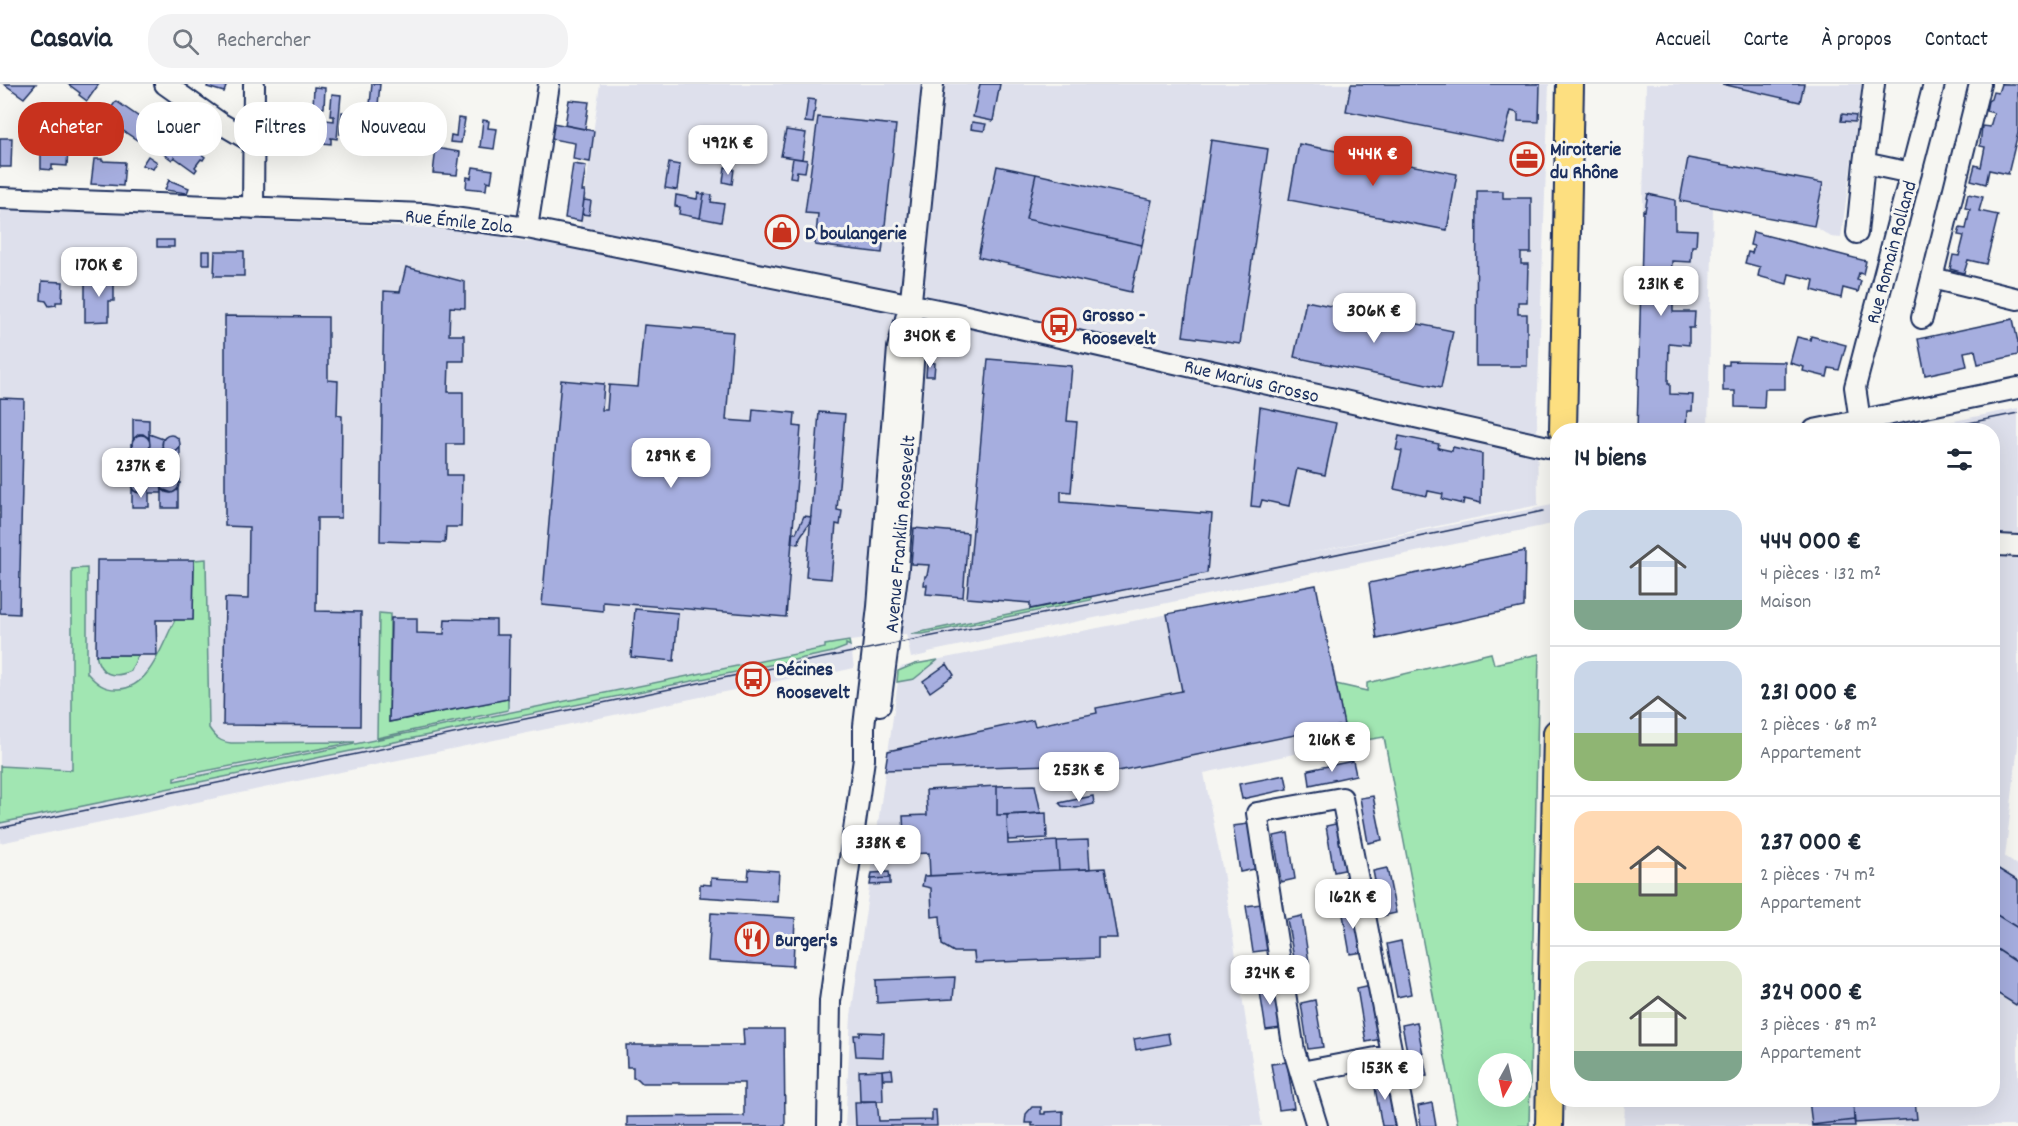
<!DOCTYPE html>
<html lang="fr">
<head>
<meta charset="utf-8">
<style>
	:root { --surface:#fff; --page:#f2f2f3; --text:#1f2937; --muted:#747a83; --line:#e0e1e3; --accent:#c8321e }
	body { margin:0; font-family:Dekko,sans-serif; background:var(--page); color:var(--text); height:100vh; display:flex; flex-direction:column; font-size:22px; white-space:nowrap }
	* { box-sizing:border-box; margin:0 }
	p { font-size:20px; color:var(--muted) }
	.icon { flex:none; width:33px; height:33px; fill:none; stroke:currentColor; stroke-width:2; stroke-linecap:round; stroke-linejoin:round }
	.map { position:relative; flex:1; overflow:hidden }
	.side { position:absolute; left:1550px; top:339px; width:450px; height:684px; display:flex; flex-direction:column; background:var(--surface); border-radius:24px; box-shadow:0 6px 24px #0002 }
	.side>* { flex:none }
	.banner { position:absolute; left:18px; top:18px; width:570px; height:54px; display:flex; gap:12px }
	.needle { width:39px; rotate:188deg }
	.buttons { position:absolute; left:1478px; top:969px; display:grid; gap:12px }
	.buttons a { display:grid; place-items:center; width:54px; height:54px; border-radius:50%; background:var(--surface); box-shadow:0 6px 24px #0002; font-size:30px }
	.price { position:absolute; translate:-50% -51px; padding:0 14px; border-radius:12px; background:#fff; color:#222; font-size:20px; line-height:39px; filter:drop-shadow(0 2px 3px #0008) }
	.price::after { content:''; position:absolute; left:50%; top:36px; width:18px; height:14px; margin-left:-9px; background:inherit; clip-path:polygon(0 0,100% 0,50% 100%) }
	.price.on { background:var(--accent); color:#fff }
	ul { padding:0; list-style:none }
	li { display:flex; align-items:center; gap:18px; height:150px; padding:0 24px }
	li+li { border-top:2px solid var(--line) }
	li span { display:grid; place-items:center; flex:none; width:168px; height:120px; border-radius:18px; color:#555 }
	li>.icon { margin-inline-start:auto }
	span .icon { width:72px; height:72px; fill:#fffc; stroke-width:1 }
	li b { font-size:26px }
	h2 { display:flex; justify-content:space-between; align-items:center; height:72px; padding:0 24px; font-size:26px }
	.chip { padding:0 21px; border-radius:24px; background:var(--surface); box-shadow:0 6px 24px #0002; font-size:21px; line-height:54px }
	.chip.on { background:var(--accent); color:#fff }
	header { display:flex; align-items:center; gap:36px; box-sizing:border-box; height:84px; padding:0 30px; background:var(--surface); border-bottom:2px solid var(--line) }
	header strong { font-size:28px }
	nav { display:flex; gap:33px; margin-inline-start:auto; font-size:21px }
	.search { width:420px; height:54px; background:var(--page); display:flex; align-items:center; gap:15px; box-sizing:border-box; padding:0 21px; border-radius:24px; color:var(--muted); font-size:22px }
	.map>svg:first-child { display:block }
	.built { fill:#dee0ec }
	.green { fill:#a1e6b2; stroke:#5e8a88; stroke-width:1.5; fill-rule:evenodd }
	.building { fill:#a6aedf; stroke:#1b2f5e; stroke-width:1.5 }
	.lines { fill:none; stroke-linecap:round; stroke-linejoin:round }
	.minor-casing { stroke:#1b2f5e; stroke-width:24 }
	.major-casing { stroke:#1b2f5e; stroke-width:30 }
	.minor { stroke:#f6f6f2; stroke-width:20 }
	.major { stroke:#fddf80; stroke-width:26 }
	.tram { stroke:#1b2f5e; stroke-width:1.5 }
	.labels { text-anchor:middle; stroke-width:6; stroke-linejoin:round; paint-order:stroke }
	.poi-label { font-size:20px; font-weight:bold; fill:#1b2f5e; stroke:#f6f6f2; text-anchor:start }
	.street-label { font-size:20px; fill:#1b2f5e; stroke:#f6f6f2 }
</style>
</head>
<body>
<header>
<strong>Casavia</strong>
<div class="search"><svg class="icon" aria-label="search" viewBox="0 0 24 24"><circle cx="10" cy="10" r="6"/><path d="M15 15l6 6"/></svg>Rechercher</div>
<nav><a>Accueil</a><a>Carte</a><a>À propos</a><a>Contact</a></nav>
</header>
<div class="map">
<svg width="2018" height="1042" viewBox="0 0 2018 1042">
	<rect width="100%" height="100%" fill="#f6f6f2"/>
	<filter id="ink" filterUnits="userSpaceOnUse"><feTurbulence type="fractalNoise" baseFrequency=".0167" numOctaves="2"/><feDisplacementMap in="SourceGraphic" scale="12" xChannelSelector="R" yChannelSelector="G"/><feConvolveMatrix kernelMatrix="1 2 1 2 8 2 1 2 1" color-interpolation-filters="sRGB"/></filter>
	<g filter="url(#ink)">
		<path class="built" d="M600,0H1549L1537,333L1538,421L1304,470L1557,420V439L928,568V570L911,574L906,550L850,557L854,584L836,588L835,585L0,759V123L468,146L527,158L579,149Z
			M1646,0H1862L1841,154L1831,153L1814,142L1713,123L1708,346H1637Z
			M2018,324V661L2005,773L2018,782V1042H1624L1625,1016H1992V346H1910Z
			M1316,501L1347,659L1204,689L1223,788L1262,1042H845L851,932L900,583Z"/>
		<path class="green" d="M206,475L209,644C215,653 220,658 231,659L355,658L174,693V697L825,564V561L849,557L850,562L846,560V563L833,568L0,739V682L72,686V485L87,484V589C96,599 104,606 119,605C150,604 162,560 175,536L193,535L194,476Z
			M1091,513V516L923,550H911Z
			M379,529L390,530L389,638L508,615V626L377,654Z
			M1491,569L1494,580L1539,570L1529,1042H1458L1384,653L1347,659L1336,600L1367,607V599ZM1488,980H1521V1012H1488Z
			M96,571H138L131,587C113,595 100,591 96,571Z
			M938,576L914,595L897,598L898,587L915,580Z"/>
		<path class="building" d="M4,0H36L24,14Z
			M68,0H99L87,17L79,11L80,9Z
			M208,0H227L224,8L207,3Z
			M372,0H380L378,21L370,20Z
			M980,0H1000L993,37L973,33Z
			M1351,0H1540L1539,38L1518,37V29L1511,27L1503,58L1346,27Z
			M1722,0H1804L1800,18Z
			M2001,0H2018V49L2008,90L1989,86L1986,100L1971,96L1975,81L1981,83L1985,63L1980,62L1982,42L1990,43L1994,29L1986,27L1988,17L1991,15L1993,8L1998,9Z
			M314,3L325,4L324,24L313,23Z
			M332,10L341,11L337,55L331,54V60L322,59L323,53H316L318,35L334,37V32H330Z
			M808,15L816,16L813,39L805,38Z
			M569,16L589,18L585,45L565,41Z
			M116,17L149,40L137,56L104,34Z
			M342,28L367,31L364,52L340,50Z
			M1842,30L1856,32L1855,38L1841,37Z
			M818,33L896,41L882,169L815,161L818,130L805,129Z
			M385,34L407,36L405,64L383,61Z
			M458,34L465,35L461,59L450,58L451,51L456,52Z
			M483,36L489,37L488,44L497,45L494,65L480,63Z
			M548,38L594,47L590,78L573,75L575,59L546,54Z
			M972,38L986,40L984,47L971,45Z
			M163,41L205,73L203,76L201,75L195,83L197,85L195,88L174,73L172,76L164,70L166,67L152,56Z
			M786,46L806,49L802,75L781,72Z
			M0,54H12L11,83H0Z
			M1211,56L1268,65L1240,260L1183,252Z
			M1299,60L1457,90L1447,146L1289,116Z
			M41,63L68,64L67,82L52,81V86L41,85Z
			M436,64L460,68L457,91L433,89Z
			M148,72L157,78L153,85L142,81Z
			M793,74L807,76L805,88L797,87L796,94L790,93Z
			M1688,74L1823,99L1814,142L1680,117Z
			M94,75H102V77L125,78L123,102L91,100Z
			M669,79L680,81L677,106L665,104Z
			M573,80L586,82L582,107H585L581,137L565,134Z
			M997,82L1036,90L1026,135L1142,161L1131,208L978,173Z
			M473,83L493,86L491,98L487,97L486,106L466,104L467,93L471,94Z
			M725,83L734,85L732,100L723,98Z
			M1036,90L1152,116L1142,161L1026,135Z
			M169,96L189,104L187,109L165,106Z
			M1477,107H1503V114H1531V169H1521V180H1528L1527,218H1518V230H1527V282H1476Z
			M698,109L704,110L700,134L679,130L680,123L675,122L676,111L697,115Z
			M704,110L712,111L711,118L724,120L721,138L700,134Z
			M1648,110L1675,116V145L1697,146L1696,162H1692L1691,178L1672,177L1670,217H1673V228H1695L1694,244H1689V261L1669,259L1668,300H1670V310L1693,311L1692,327H1687L1686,343H1672V346H1637L1643,126L1645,127Z
			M1968,110L1983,113L1979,127L1998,131L1986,180L1968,176L1964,189L1950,185L1953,171L1959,172L1964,152L1958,151L1960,144L1966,145L1970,125L1965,124Z
			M584,116L591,117L589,131L582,130Z
			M1753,148L1866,177L1863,190L1859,189L1857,196L1861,197L1858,208L1843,204L1841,214L1812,206L1814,196L1789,190L1787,200L1758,192L1760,183L1745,179L1748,168L1752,169L1754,162L1750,161Z
			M157,156H174V163H157Z
			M202,167H210V180H202Z
			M215,167H244V192H214Z
			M406,183L465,198V224L450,223L449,251H464V277H449L448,308H463V360H447V391H462L461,443H446L445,459L380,457L384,207L400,208Z
			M85,193H114V196H116V200H114V217H109V237L85,238Z
			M42,197L63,198L62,218H56V221L49,222L46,217L41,216Z
			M1306,217L1453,247L1441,304L1294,273Z
			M225,232L328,233V296L338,297L337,331L342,332L341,430V434H317L316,527L361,528L360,642L223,641L225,514L248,515L249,443L225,442Z
			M2013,235L2018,258V271L1978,280L1975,266L1964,268L1967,282L1925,291L1918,255Z
			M644,241L733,248L726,336L752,338L753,325L795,329L794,342L801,343L786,533L603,518V527L542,521L561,296L604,300L602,326H607L609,301L638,303Z
			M1811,252L1846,261L1839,286L1829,284L1827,293L1803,287L1804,283L1790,279L1797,253L1810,256Z
			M988,275L1072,282L1067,337L1077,338L1071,408L1061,407V418L1212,430L1207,489L1030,525V519L967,514Z
			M1729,277L1785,278V305H1765L1764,324L1735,323V307H1723V281H1729Z
			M927,278L935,279L934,292H926Z
			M0,314L24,315L19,530L0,529Z
			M1260,323L1336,339L1325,391L1297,385L1289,422L1262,416L1260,423L1251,422Z
			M819,328L845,330L837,426L842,427L840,441L836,440L831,495L806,493Z
			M133,335L149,336V354L143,350H139L133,355Z
			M149,350L163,355L162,364L168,369L175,368L180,362V379L178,374L172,370L164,373L161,379L164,386L171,389L178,386L180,380V400L179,396L173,391L165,392L161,398L162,409H149V398L148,395L141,391L134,393L131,400V381L135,387L142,389L146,388L150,381L148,374L141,370L134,373L131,380V359L134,366L137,368H146L150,362Z
			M132 360a9 9 0 1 1 18 0a9 9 0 1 1-18 0Z
			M162 360a9 9 0 1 1 18 0a9 9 0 1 1-18 0Z
			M1399,352L1439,360L1438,364L1452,367L1453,363L1482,370L1481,419L1464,415L1463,420L1442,415L1443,410L1428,407L1427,412L1394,405L1402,367L1396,366Z
			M132 380a9 9 0 1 1 18 0a9 9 0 1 1-18 0Z
			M162 380a9 9 0 1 1 18 0a9 9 0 1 1-18 0Z
			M161 400a9 9 0 1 1 18 0a9 9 0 1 1-18 0Z
			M131 400a9 9 0 1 1 18 0a9 9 0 1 1-18 0Z
			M132,404L134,407L142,409L149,404V423H132Z
			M162,405L172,409L178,405V424H162Z
			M804,432L811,433L810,438L800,453L799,460L791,459L792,449H796Z
			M914,444L968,449L963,513L926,510L927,501H924L925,492H927L929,481L911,480Z
			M1525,467L1524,523L1377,555L1369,499Z
			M97,476H194L193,536H156L157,571H96Z
			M1316,501L1344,641L1074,696L1051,681L885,686L888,667L1033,636L1035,642L1097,629L1096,624L1182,607L1167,530Z
			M635,525L678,529L674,577L631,573Z
			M391,534H417V549L444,550L445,535L496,536V551H509L508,615L389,638Z
			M947,580L954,591L930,608L923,597Z
			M1353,677L1356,691L1310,701L1308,686Z
			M1285,691L1288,705L1242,715L1239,700Z
			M1035,701L1041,729L997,731V702Z
			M997,702V731H1007L1008,760L1057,757L1059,786L930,792L929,769L905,770L903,732L927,731L926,706Z
			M1093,712L1094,720L1076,724L1062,722L1059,719Z
			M1373,712L1382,756L1368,759L1360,714Z
			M1046,729L1047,754L1008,756L1007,731Z
			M1340,739L1349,785L1334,788L1326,742Z
			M1248,740L1255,785L1240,788L1233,742Z
			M1288,749L1295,795L1281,798L1274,752Z
			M1088,756L1090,785L1059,786L1057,757Z
			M1992,781L2018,797V844L1992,828Z
			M1105,784L1117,854H1098V874L975,879L974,868H954L942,861L940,832L932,833L931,804L922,802L924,792Z
			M1387,784L1396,829L1382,832L1373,787Z
			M749,785L779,787L777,818L700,813V800L711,801V794L748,796Z
			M889,788L890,794L871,795L872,789Z
			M890,794V800L870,801L871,795Z
			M1261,820L1268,866L1253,868L1246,822Z
			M1356,822L1364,868L1350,870L1342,825Z
			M1992,828L2018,844V879L1992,862Z
			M711,829L795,834L793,882L708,877Z
			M1302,832L1309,878L1295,880L1287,835Z
			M1401,857L1411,910L1397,913L1387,860Z
			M1992,862L2018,879V918L2016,921L1992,906Z
			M955,893L953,915L877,919L876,896Z
			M1273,898L1281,944L1266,946L1259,901Z
			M1371,901L1381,955L1366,958L1357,904Z
			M1315,916L1323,963L1308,965L1301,919Z
			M1417,938L1427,992L1412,994L1402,941Z
			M743,945H784L785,1042H627V1033L744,1032V999H642L638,995L633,994V983H627L626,961H744Z
			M860,948L884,949L883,973L856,972L854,951H860Z
			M1168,949L1170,960L1136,966L1134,955Z
			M1287,978L1294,1024L1279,1026L1271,980Z
			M892,985L893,995H883L882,986Z
			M882,986L883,1017H860L859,987Z
			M1388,991L1397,1042H1382L1373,993Z
			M1809,1016H1853L1854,1036L1812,1041Z
			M1853,1016H1915L1917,1035L1855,1039Z
			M877,1017L879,1037L932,1036V1026H936L937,1042H856L855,1018Z
			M1432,1019L1436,1042H1421L1418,1022Z
			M1032,1023H1041V1030H1045V1028L1063,1027V1042H1032V1039H1025L1026,1030Z
			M1854,1036L1855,1042H1812V1041Z"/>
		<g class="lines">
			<defs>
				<path id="minor" d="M165,0L220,39L254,59
					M1874,0L1864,79L1911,89
					M0,114L424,130L527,144L953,229L1557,365
					M253,124L254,0
					M527,144L549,0
					M1857,149L1864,79
					M1932,194L2018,215
					M1922,234L1980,0
					M1860,337L1855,303L1934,0
					M1814,346L2018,304
					M1998,461L2018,462
					M880,621L898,484L914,265L911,232
					M1301,988L1392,971
					M828,1042L830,917L864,675V642L878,523L898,264L911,216L933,0
					M1317,1042L1294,967L1257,729L1342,714L1406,1042"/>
				<path id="major" d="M1563,346L1570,0
					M1549,1042L1557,649"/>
			</defs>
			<use href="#minor" class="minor-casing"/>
			<use href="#major" class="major-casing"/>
			<use href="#minor" class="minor"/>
			<use href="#major" class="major"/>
			<path class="tram" d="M1934,346L2018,329
				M0,744L752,588L1212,496L1543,427"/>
		</g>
	</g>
	<defs>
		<symbol id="office-ring" viewBox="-11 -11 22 22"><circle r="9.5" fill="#f6f6f2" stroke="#c8321e" stroke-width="1.5"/><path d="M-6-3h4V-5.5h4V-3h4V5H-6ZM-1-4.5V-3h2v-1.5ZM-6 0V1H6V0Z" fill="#c8321e"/></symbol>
		<symbol id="shop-ring" viewBox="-11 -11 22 22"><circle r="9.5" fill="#f6f6f2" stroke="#c8321e" stroke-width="1.5"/><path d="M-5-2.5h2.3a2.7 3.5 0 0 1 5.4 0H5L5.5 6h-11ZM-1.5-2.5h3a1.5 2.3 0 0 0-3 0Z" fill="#c8321e"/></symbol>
		<symbol id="bus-ring" viewBox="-11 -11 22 22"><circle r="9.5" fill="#f6f6f2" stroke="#c8321e" stroke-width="1.5"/><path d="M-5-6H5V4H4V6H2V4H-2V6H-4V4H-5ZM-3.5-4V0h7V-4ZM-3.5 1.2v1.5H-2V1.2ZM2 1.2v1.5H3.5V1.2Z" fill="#c8321e"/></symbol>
		<symbol id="restaurant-ring" viewBox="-11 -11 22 22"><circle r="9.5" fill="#f6f6f2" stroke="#c8321e" stroke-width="1.5"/><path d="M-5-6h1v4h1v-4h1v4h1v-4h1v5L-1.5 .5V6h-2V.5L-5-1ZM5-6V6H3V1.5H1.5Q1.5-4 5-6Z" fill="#c8321e"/></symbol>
	</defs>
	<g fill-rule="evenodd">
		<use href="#office-ring" x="1508" y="56" width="38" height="38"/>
		<use href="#shop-ring" x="763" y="129" width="38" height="38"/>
		<use href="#bus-ring" x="1040" y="222" width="38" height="38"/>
		<use href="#bus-ring" x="734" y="576" width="38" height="38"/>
		<use href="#restaurant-ring" x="733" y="836" width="38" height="38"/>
	</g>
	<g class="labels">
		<g class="poi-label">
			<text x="1550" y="71">Miroiterie<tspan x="1550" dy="23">du Rhône</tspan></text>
			<text x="805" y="155">D boulangerie</text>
			<text x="1082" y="237">Grosso -<tspan x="1082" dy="23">Roosevelt</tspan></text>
			<text x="776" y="591">Décines<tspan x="776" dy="23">Roosevelt</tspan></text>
			<text x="775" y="862">Burger's</text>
		</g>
		<g class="street-label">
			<text transform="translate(459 136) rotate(6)" y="7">Rue Émile Zola</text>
			<text transform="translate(1890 168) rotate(-75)" y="7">Rue Romain Rolland</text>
			<text transform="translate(1252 296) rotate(13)" y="7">Rue Marius Grosso</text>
			<text transform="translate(899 450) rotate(-85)" y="7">Avenue Franklin Roosevelt</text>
		</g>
	</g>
</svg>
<div class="buttons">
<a><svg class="needle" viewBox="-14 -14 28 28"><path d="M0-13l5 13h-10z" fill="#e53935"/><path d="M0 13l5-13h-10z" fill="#747a83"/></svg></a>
</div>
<b class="price" style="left:728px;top:92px">492K €</b>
<b class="price on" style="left:1373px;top:103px">444K €</b>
<b class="price" style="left:99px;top:214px">170K €</b>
<b class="price" style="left:1661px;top:233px">231K €</b>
<b class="price" style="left:1374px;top:260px">306K €</b>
<b class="price" style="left:930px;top:285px">340K €</b>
<b class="price" style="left:671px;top:405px">289K €</b>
<b class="price" style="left:141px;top:415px">237K €</b>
<b class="price" style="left:1332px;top:689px">216K €</b>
<b class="price" style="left:1079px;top:719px">253K €</b>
<b class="price" style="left:881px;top:792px">338K €</b>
<b class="price" style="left:1353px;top:846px">162K €</b>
<b class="price" style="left:1270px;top:922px">324K €</b>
<b class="price" style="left:1385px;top:1017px">153K €</b>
<div class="banner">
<a class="chip on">Acheter</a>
<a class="chip">Louer</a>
<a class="chip">Filtres</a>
<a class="chip">Nouveau</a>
</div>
<section class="side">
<h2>14 biens<svg class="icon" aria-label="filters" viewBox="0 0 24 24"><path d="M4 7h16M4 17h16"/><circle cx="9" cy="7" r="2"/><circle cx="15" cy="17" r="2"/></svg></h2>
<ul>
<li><span style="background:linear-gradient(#c9d6e8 75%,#7fa58c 0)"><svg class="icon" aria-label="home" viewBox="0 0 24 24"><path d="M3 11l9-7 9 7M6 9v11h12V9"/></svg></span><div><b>444 000 €</b><p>4 pièces · 132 m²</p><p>Maison</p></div></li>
<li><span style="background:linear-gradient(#c9d6e8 60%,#8fb573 0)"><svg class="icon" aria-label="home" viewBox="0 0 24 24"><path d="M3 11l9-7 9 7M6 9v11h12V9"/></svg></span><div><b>231 000 €</b><p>2 pièces · 68 m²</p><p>Appartement</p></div></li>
<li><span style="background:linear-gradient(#ffd9b3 60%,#8fb573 0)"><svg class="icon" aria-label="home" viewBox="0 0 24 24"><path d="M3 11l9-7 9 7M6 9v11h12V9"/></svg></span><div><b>237 000 €</b><p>2 pièces · 74 m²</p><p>Appartement</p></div></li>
<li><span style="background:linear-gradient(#dfe7d0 75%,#7fa58c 0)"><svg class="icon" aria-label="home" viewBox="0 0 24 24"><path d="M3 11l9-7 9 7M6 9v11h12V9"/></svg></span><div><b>324 000 €</b><p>3 pièces · 89 m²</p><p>Appartement</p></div></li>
</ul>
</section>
</div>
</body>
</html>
